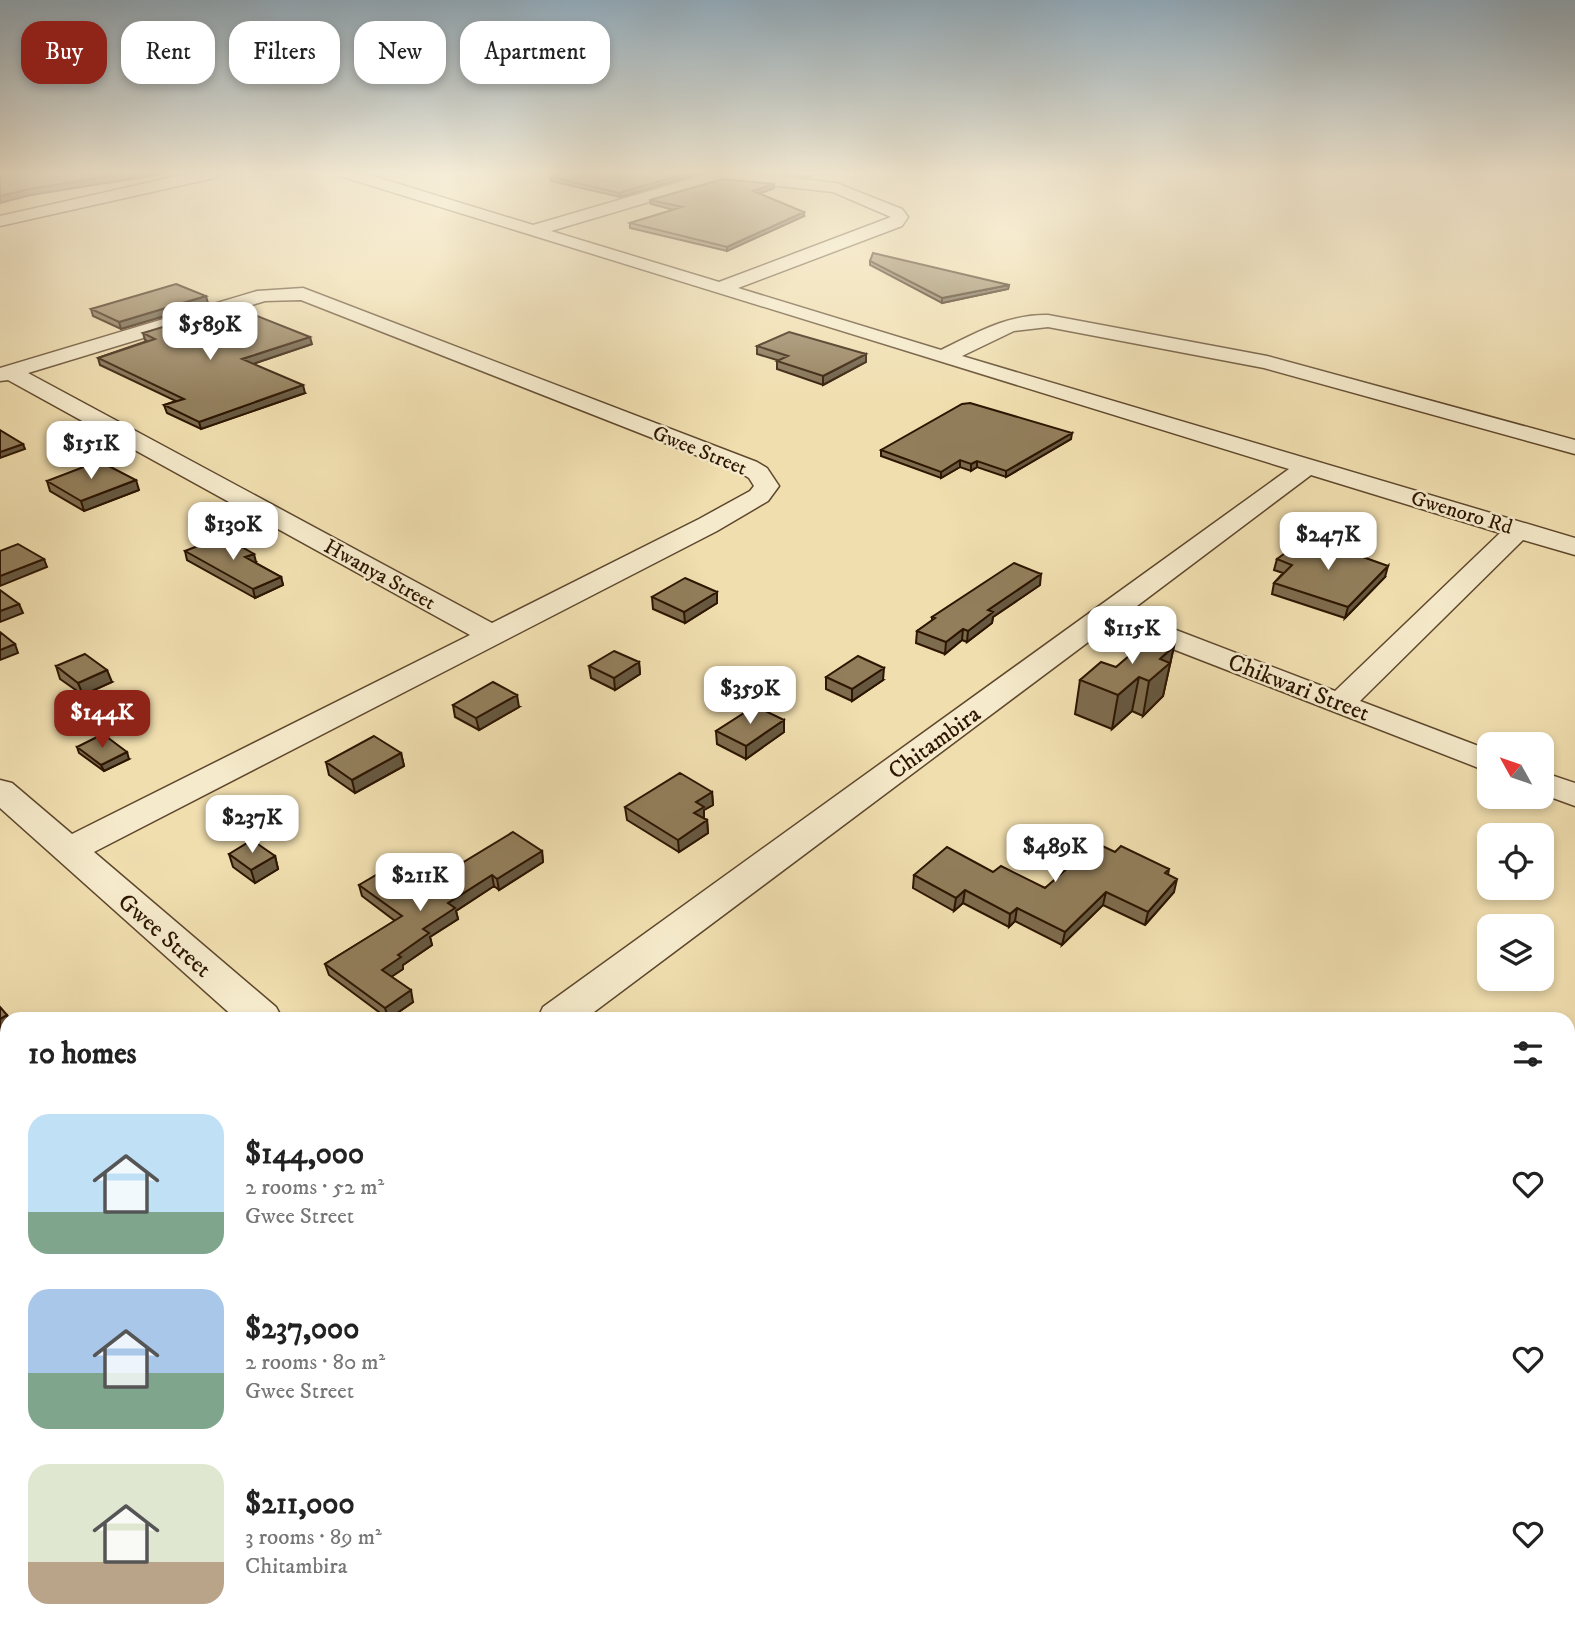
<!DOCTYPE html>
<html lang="en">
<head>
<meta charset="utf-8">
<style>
	:root { --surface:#fff; --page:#f2f2f2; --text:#222; --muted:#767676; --accent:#8f2418 }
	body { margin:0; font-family:"IM FELL DW Pica",serif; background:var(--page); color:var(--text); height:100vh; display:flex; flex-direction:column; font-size:26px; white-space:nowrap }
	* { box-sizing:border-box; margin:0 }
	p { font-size:23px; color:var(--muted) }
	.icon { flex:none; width:38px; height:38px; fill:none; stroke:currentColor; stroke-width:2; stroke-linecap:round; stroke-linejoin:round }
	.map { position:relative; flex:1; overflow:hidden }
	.details { position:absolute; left:0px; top:1012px; width:1575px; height:625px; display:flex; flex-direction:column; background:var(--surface); border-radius:21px 21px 0 0; box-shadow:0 4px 10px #0003 }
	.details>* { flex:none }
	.banner { position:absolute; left:21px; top:21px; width:700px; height:63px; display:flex; gap:14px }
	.needle { width:46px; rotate:310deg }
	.fabs { position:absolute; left:1477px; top:732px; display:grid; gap:14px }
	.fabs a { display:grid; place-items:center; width:77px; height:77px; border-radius:14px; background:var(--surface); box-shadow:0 4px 10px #0003; font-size:35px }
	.price { position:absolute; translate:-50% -60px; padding:0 16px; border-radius:14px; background:#fff; color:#222; font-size:23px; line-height:46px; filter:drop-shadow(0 2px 4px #0008) }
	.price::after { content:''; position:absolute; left:50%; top:42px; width:21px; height:16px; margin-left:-10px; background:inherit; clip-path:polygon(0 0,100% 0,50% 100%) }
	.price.on { background:var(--accent); color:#fff }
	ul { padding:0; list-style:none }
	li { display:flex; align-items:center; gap:21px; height:175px; padding:0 28px }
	li span { display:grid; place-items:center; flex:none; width:196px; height:140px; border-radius:21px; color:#555 }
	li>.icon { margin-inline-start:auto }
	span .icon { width:84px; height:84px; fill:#fffc; stroke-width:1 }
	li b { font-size:30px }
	h2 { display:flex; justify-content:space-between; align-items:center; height:84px; padding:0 28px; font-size:30px }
	.chip { padding:0 24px; border-radius:21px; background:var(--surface); box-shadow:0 4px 10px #0003; font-size:24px; line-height:63px }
	.chip.on { background:var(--accent); color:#fff }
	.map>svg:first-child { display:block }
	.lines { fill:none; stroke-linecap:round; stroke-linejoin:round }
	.minor-casing { stroke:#5e472c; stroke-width:3 }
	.minor { fill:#f5eacb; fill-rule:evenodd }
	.wall { fill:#7e6c4e; stroke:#2d1500; stroke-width:2 }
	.shaded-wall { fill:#665840; stroke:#2d1500; stroke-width:2 }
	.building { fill:#927e5b; stroke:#2d1500; stroke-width:2 }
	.labels { text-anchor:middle; stroke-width:5; stroke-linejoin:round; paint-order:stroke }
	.far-street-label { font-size:21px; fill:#2d1500; stroke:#f5eacb }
	.street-label { font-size:24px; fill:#2d1500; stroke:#f5eacb }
</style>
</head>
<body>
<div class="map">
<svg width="1575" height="1636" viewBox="0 0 1575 1636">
	<rect width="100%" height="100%" fill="#f0deaf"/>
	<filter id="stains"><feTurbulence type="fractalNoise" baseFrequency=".00286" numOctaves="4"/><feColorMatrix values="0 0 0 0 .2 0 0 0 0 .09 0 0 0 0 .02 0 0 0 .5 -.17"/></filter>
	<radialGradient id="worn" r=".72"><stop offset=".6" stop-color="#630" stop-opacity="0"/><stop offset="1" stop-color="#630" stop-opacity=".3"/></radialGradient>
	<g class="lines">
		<defs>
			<path id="minor" d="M191,173H221L214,178L0,226V216Z
				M338,173H363L533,225L711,173H749L836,183L902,209L908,217L902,226L738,288L941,350C976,333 1008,314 1048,315L1267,356L1575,440V454L1264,368L1048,327L1014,331L962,356L1575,538V555L1523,540L1360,701L1489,750V772L1111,625L586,1018H538L543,1007L1289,469L340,176ZM723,180L833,192L891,217L719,282L551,231ZM1311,475L1500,533L1335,691L1129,612Z
				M303,288L757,462L767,468L779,486L768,501L717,531L94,852L276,1007L282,1018H235L0,808V780L12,783L72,834L470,635L8,380L0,381V368L257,291ZM301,300L739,472L749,478L754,486L750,491L699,519L492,623L28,373L265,301Z
				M1542,772L1575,783V806L1542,794Z
				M7,1409V1464L0,1467V1412Z"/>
		</defs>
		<use href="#minor" class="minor-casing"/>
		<use href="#minor" class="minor"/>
	</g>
	<path class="wall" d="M700,173L620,197L551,181V177Z
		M776,173H818L807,177Z
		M774,184V188L759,194L804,216L727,251L630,228V223L674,210L651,204L650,200Z
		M870,261L1009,285L1008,289L942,303L870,265Z
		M208,303L121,329L93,316L91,309Z
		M143,333L312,344L252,364L305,393L201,429L167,413L164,405L176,401L100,365L98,358L147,341L145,340Z
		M757,346L866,354V362L823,385L777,369V360L757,354Z
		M1071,439L1006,477L977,467L971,471L960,467L941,478L881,456V450Z
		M47,481L139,490L84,511L50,491Z
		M185,551L256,562L255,563L281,577L283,585L255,598L187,560Z
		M1277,559L1385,577L1345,618L1272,594L1274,583L1283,573L1274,570Z
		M1040,585L993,617L992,623L967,642L962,640L945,654L916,643L917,631L932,621V617Z
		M717,592V603L685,623L653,609L652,597Z
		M1174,646L1163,696L1143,716L1132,711L1112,729L1075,714L1080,680Z
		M639,662L640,674L615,690L591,678L589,666Z
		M56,666L112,682L83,695L60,679Z
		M826,677L883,680L852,701L826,689Z
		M453,705L519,707L479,730L455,717Z
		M784,720V732L746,759L717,744L716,731Z
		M77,747L129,759L104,771L79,753Z
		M401,753L404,766L355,793L329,775L326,762Z
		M712,792L713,805L704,810V818L707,820L708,833L679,852L627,820L625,807Z
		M542,851L543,862L499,890L494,886L456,911L458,919L430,937L432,945L403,965V969L391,977L413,1002L390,1018H387L329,975L325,964L395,921L362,896L359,885L407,881Z
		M1115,852L1169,869L1168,875L1174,892L1145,925L1103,905L1062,945L1015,921L1009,927L963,903L954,911L913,888L914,875L993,872L1045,888Z
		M229,854L275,856L278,869L255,883L233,867Z"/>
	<path class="shaded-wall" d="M128,173H162L150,176L31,195L0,203V196L29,189Z
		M687,173H700L620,197L619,193Z
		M807,173H818L807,177Z
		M774,184V188L753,195V191Z
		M804,212V216L727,251V247Z
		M1009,285L1008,289L942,303V298Z
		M206,296L208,303L121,329L119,322Z
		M310,337L312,344L244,367L242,359Z
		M866,354V362L823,385V376Z
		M303,385L305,393L201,429L199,422Z
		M1072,433L1071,439L1006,477V471Z
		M23,444L25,449L0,458V452Z
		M960,460V467L941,478V472Z
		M977,461V467L971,471V464Z
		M136,480L139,490L84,511L81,501Z
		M254,554L256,562L247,566L245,557Z
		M44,559L47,567L0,586V576Z
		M1388,566L1385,577L1345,618L1348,607Z
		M1041,574L1040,585L993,617L992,623L967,642L968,631L988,610Z
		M281,577L283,585L255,598L253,589Z
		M717,592V603L685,623L684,612Z
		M19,604L23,613L0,622V611Z
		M963,629L962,640L945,654L946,642Z
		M15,644L18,653L0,660V650Z
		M1174,646L1163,696L1143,716L1149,681L1160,659Z
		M639,662L640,674L615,690L614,678Z
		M884,668L883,680L852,701V689Z
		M107,670L112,682L83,695L78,683Z
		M1139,677L1132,711L1112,729L1118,695Z
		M517,695L519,707L479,730L476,718Z
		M784,720V732L746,759V746Z
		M127,752L129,759L104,771L101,765Z
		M401,753L404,766L355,793L352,780Z
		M712,792L713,805L704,810V819L694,813L696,802Z
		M707,820L708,833L679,852L678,840Z
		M542,851L543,862L499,890L497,879Z
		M275,856L278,869L255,883L251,870Z
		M492,875L494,886L456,911L458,919L430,937L432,945L403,965V969L385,981L382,970L398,955L448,903Z
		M1177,879L1174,892L1145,925L1148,912Z
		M965,890L963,903L954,911L956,898Z
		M1106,892L1103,905L1062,945L1065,932Z
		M1017,908L1015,921L1009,927L1010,914Z
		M411,990L413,1002L390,1018H388L385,1008Z
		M7,1015L9,1018H7V1032L0,1036V1019Z"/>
	<path class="building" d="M0,173H128L29,189L0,196Z
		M563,173H687L619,193L551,177Z
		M723,179L774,184L753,191L804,212L727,247L630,223L682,207L650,200Z
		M873,253L1009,285L942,298L870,261Z
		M176,284L206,296L119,322L91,309Z
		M232,306L310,337L242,359L303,385L199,422L164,405L184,399L98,358L155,339L143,333Z
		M789,332L866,354L823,376L777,361L788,356L757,346Z
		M970,403L1072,433L1006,471L977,461L971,464L960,460L941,472L881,450L962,404Z
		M0,430L23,444L0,452Z
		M99,461L136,480L81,501L47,481Z
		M223,536L254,554L245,557L281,577L253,589L185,551Z
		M1307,537L1388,566L1348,607L1274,583L1292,565L1277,559Z
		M18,544L44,559L0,576V551Z
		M1014,563L1041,574L988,610L993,612L968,631L963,629L946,642L917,631L935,618L932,617Z
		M685,578L717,592L684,612L652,597Z
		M0,590L19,604L0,611Z
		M1159,630L1174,646L1160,659L1170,663L1149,681L1139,677L1118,695L1080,680L1101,662L1116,667Z
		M0,632L15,644L0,650Z
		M614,651L639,662L614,678L589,666Z
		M85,654L107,670L78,683L56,666Z
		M858,656L884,668L852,689L826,677Z
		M493,682L517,695L476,718L453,705Z
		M755,706L784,720L746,746L716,731Z
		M103,734L127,752L101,765L77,747Z
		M374,736L401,753L352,780L326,762Z
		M680,773L712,792L696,802L704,807L694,813L707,820L678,840L625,807Z
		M513,832L542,851L497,879L492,875L448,903L455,908L423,929L429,933L398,955L401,957L382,970L411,990L385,1008L325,964L402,916L359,885L388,868L407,881L435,864L447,872Z
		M252,840L275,856L251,870L229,854Z
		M1096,843L1115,852L1121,846L1169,869L1165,873L1177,879L1148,912L1106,892L1065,932L1017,908L1010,914L965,890L956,898L914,875L947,847L993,872L1001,866L1045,888Z
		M0,1007L7,1015L0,1019Z"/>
	<linearGradient id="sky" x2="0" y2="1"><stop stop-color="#91aaba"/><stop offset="0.43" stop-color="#f8f0db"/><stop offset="1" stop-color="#f8f0db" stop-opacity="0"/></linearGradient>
	<rect width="1575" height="402" fill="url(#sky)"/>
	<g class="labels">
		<g class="far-street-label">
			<text transform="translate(700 450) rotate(22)" y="7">Gwee Street</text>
			<text transform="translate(1462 512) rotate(17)" y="7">Gwenoro Rd</text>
			<text transform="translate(380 574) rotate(29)" y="7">Hwanya Street</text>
		</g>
		<g class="street-label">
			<text transform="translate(1299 687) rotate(21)" y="8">Chikwari Street</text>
			<text transform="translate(934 742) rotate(-36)" y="8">Chitambira</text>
			<text transform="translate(165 935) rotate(41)" y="8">Gwee Street</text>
		</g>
	</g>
	<rect width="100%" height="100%" filter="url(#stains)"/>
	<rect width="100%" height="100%" fill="url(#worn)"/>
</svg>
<div class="fabs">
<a><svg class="needle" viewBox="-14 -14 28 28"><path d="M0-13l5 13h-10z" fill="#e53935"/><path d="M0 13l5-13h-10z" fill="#767676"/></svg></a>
<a><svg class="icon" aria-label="locate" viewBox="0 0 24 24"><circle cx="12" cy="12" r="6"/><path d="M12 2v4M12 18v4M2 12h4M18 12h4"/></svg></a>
<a><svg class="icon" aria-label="layers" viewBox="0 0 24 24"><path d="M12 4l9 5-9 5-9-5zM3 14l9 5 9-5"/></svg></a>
</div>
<b class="price" style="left:210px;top:362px">$589K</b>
<b class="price" style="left:91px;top:481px">$151K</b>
<b class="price" style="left:233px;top:562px">$130K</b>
<b class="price" style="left:1328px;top:572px">$247K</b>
<b class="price" style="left:1132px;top:666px">$115K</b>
<b class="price" style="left:750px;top:726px">$359K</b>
<b class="price on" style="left:102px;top:750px">$144K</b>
<b class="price" style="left:252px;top:855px">$237K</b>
<b class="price" style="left:1055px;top:884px">$489K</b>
<b class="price" style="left:420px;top:913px">$211K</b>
<div class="banner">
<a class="chip on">Buy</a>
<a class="chip">Rent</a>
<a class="chip">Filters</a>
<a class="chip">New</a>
<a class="chip">Apartment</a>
</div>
<section class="details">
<h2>10 homes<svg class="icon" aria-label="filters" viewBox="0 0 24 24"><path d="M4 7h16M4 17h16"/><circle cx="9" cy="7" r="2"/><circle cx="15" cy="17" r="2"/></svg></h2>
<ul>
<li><span style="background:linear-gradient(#bfe0f5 70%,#7fa58c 0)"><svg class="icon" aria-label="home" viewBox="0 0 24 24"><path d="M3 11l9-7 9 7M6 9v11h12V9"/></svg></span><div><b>$144,000</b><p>2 rooms · 52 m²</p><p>Gwee Street</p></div><svg class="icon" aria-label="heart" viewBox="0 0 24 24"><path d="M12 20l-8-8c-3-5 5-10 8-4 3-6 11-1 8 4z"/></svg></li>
<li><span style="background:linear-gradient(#a9c7e8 60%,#7fa58c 0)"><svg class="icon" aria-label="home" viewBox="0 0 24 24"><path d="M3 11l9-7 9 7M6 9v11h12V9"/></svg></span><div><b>$237,000</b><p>2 rooms · 80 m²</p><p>Gwee Street</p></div><svg class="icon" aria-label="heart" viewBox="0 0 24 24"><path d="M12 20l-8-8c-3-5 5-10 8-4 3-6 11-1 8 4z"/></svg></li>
<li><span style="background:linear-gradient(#dfe7d0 70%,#b9a48a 0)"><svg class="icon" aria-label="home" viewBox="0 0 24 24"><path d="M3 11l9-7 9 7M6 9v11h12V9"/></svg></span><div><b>$211,000</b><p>3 rooms · 89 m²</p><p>Chitambira</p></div><svg class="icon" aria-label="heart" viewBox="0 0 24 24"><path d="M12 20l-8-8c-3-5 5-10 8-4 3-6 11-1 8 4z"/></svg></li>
</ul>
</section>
</div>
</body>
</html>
